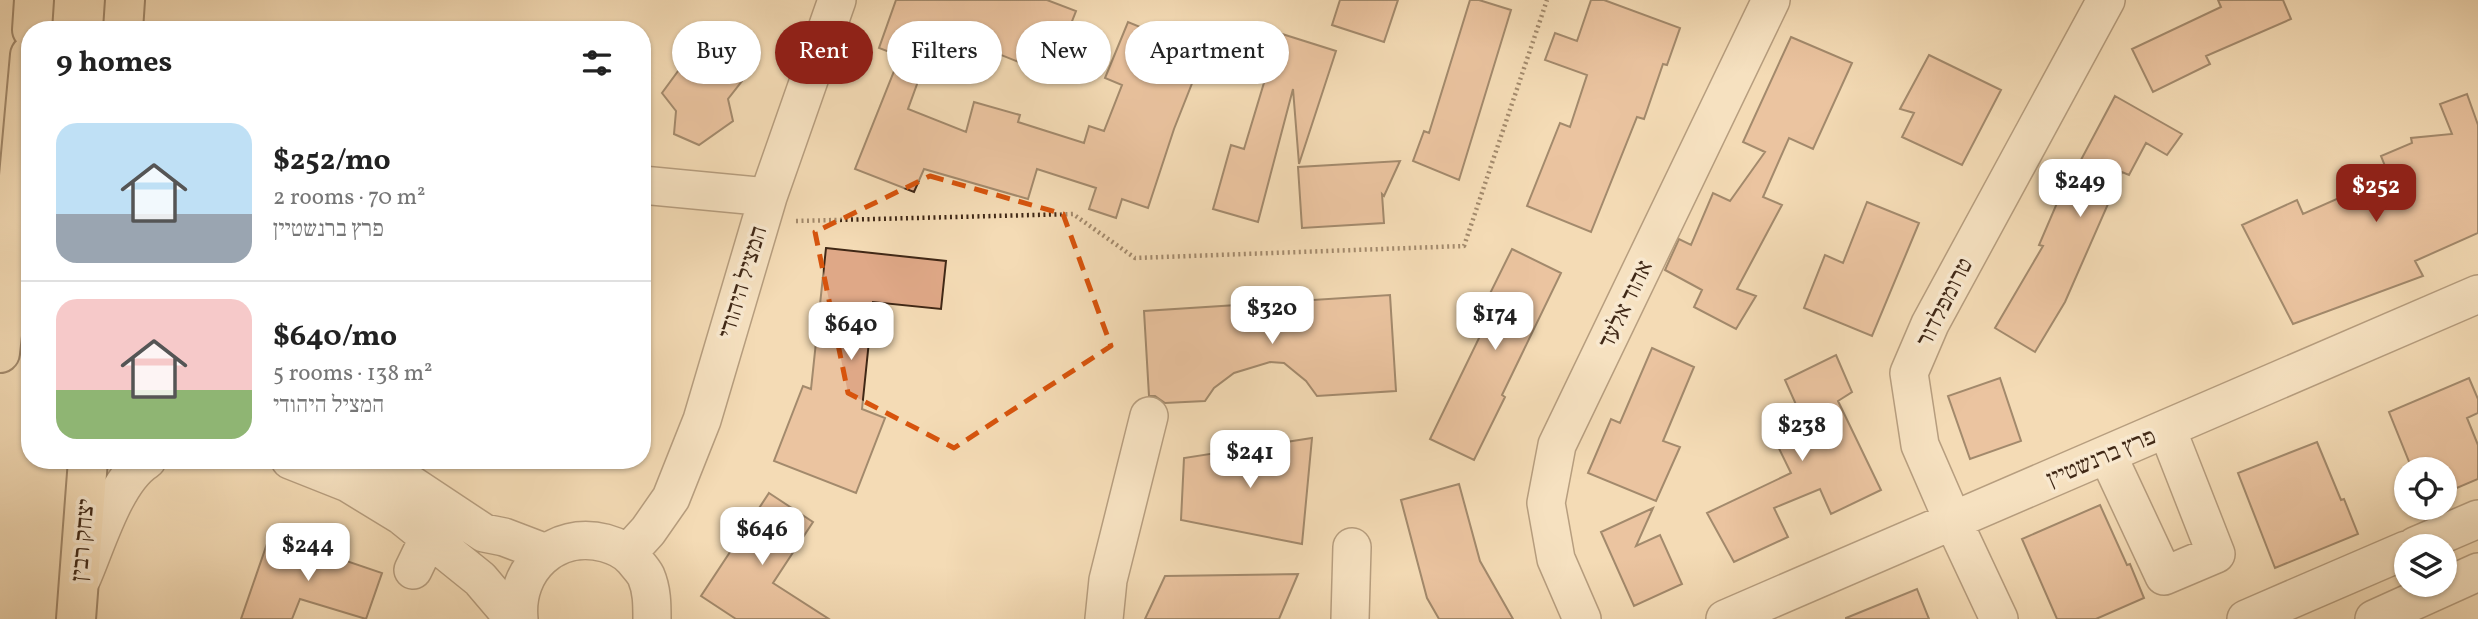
<!DOCTYPE html>
<html lang="en">
<head>
<meta charset="utf-8">
<style>
	:root { --surface:#fff; --page:#f6f6f6; --text:#222; --muted:#767676; --line:#e0e0e0; --accent:#8f2418 }
	body { margin:0; font-family:Vollkorn,"Frank Ruhl Libre",serif; background:var(--page); color:var(--text); height:100vh; display:flex; flex-direction:column; font-size:26px; white-space:nowrap }
	* { box-sizing:border-box; margin:0 }
	p { font-size:23px; color:var(--muted) }
	.icon { flex:none; width:38px; height:38px; fill:none; stroke:currentColor; stroke-width:2; stroke-linecap:round; stroke-linejoin:round }
	.map { position:relative; flex:1; overflow:hidden }
	.panel { position:absolute; left:21px; top:21px; width:630px; height:448px; display:flex; flex-direction:column; background:var(--surface); border-radius:28px; box-shadow:0 2px 5px #0004 }
	.panel>* { flex:none }
	.guide { position:absolute; left:672px; top:21px; width:665px; height:63px; display:flex; gap:14px }
	.fabs { position:absolute; left:2394px; top:457px; display:grid; gap:14px }
	.fabs a { display:grid; place-items:center; width:63px; height:63px; border-radius:50%; background:var(--surface); box-shadow:0 2px 5px #0004; font-size:35px }
	.price { position:absolute; translate:-50% -60px; padding:0 16px; border-radius:14px; background:#fff; color:#222; font-size:23px; line-height:46px; filter:drop-shadow(0 2px 4px #0008) }
	.price::after { content:''; position:absolute; left:50%; top:42px; width:21px; height:16px; margin-left:-10px; background:inherit; clip-path:polygon(0 0,100% 0,50% 100%) }
	.price.on { background:var(--accent); color:#fff }
	ul { padding:0; list-style:none }
	li { display:flex; align-items:center; gap:21px; height:175px; padding:0 35px }
	li+li { border-top:2px solid var(--line) }
	li span { display:grid; place-items:center; flex:none; width:196px; height:140px; border-radius:21px; color:#555 }
	li>.icon { margin-inline-start:auto }
	span .icon { width:84px; height:84px; fill:#fffc; stroke-width:1 }
	li b { font-size:30px }
	h2 { display:flex; justify-content:space-between; align-items:center; height:84px; padding:0 35px; font-size:30px }
	.pill { padding:0 24px; border-radius:32px; background:var(--surface); box-shadow:0 2px 5px #0004; font-size:24px; line-height:63px }
	.pill.on { background:var(--accent); color:#fff }
	.map>svg:first-child { display:block }
	.building { fill:#dfa887; stroke:#402816; stroke-width:2 }
	.lines { fill:none; stroke-linecap:round; stroke-linejoin:round }
	.minor-casing { stroke:#6d553e; stroke-width:40 }
	.major-casing { stroke:#402816; stroke-width:42 }
	.path { stroke:#402816; stroke-width:4.5; stroke-dasharray:2 3.5; stroke-linecap:butt }
	.minor { stroke:#f8e8cf; stroke-width:37 }
	.major { stroke:#f4dbb5; stroke-width:38 }
	.marked { fill:none; stroke:#d7540d; stroke-width:5; stroke-dasharray:14 9; stroke-linejoin:round }
	.labels { text-anchor:middle; stroke-width:7; stroke-linejoin:round; paint-order:stroke }
	.street-label { font-size:24px; fill:#402816; stroke:#f8e8cf }
</style>
</head>
<body>
<div class="map">
<svg width="2478" height="619" viewBox="0 0 2478 619">
	<rect width="100%" height="100%" fill="#f4dbb5"/>
	<filter id="stains"><feTurbulence type="fractalNoise" baseFrequency=".00286" numOctaves="4"/><feColorMatrix values="0 0 0 0 .2 0 0 0 0 .09 0 0 0 0 .02 0 0 0 .5 -.17"/></filter>
	<radialGradient id="worn" r=".72"><stop offset=".6" stop-color="#630" stop-opacity="0"/><stop offset="1" stop-color="#630" stop-opacity=".3"/></radialGradient>
	<path class="building" d="M896,0H1047L1076,11L1051,75L969,42L957,76L924,65L908,109L966,132L974,102L1020,115L1018,122L1084,143L1089,126L1104,131L1122,85L1105,78L1128,22L1204,53L1174,129L1148,208L1122,199L1116,218L1089,209L1096,188L1037,169L1028,199L924,169L914,192L855,169L900,56L879,48Z
		M1340,0H1398L1384,42L1332,25Z
		M1470,0H1479L1511,10L1459,180L1413,161L1424,131L1429,133Z
		M1591,0H1604L1680,28L1667,65L1663,64L1644,119L1637,117L1591,232L1527,206L1560,123L1570,127L1587,75L1545,60L1555,33L1577,41Z
		M2218,0H2283L2291,19L2206,56L2210,64L2153,92L2132,49L2221,7Z
		M711,26L729,42L719,58L742,81L728,99L733,121L699,145L674,134L676,111L662,93Z
		M1279,33L1336,51L1299,164L1293,89L1258,222L1213,209L1231,145L1244,149Z
		M1791,37L1852,63L1813,149L1789,138L1763,197L1782,205L1737,289L1756,296L1736,329L1694,307L1702,290L1665,270L1679,239L1691,245L1713,193L1730,201L1765,152L1743,142Z
		M1929,55L2001,90L1962,165L1902,137L1914,113L1900,109Z
		M2467,94L2478,125V233L2415,261L2423,276L2293,324L2242,225L2297,200L2303,214L2389,176L2381,156L2412,143L2411,138L2452,134L2440,104Z
		M2115,96L2182,134L2167,155L2146,143L2129,175L2122,172L2065,302L2035,352L1995,328L2043,246L2039,245L2063,189L2065,190Z
		M1400,161L1384,196L1382,194L1384,223L1302,228L1298,167Z
		M1867,202L1919,223L1872,336L1804,308L1825,255L1843,263Z
		M826,248L946,261L941,309L873,302L862,409L885,418L856,493L774,461L803,386L811,389Z
		M1512,249L1561,273L1502,395L1505,397L1474,460L1430,439L1481,334L1472,330Z
		M1390,295L1396,391L1317,396L1306,381L1284,363L1270,362L1234,373L1214,388L1205,401L1165,403L1155,396H1149L1144,311Z
		M1652,348L1694,367L1663,441L1680,447L1656,501L1588,473L1611,419L1620,423Z
		M1836,355L1852,392L1838,401L1881,490L1831,514L1820,489L1774,508L1788,537L1734,562L1707,513L1791,473L1767,424L1798,409L1785,380Z
		M2000,378L2021,441L1970,459L1948,396Z
		M2469,378L2478,399V413L2467,418L2478,445V479L2445,493V469H2412L2389,412Z
		M1312,438L1302,544L1181,520L1184,458Z
		M2317,442L2341,500L2344,499L2358,534L2275,568L2238,473Z
		M1459,484L1480,561L1513,619H1439L1427,598L1401,500Z
		M769,493L813,522L773,583L829,619H736L701,596Z
		M2100,505L2127,565L2130,564L2144,598L2096,619H2057L2022,539Z
		M1653,508L1636,546L1660,535L1682,584L1634,606L1601,532Z
		M270,535L382,573L366,619L300,599L292,619H241Z
		M1298,574L1279,619H1145L1165,576Z
		M1917,589L1929,619H1846V618Z"/>
	<g class="lines">
		<defs>
			<path id="minor" d="M642,185L768,197
				M2107,454L2164,576L2216,554L2167,429
				M290,460L348,483L402,516L480,579L514,619
				M369,460L404,480L484,533L504,537L546,553
				M2415,546L2478,519
				M628,553L648,531L671,498L702,420L768,197L837,0
				M413,570L429,537
				M82,578C97,544 115,480 147,460
				M519,619C514,569 555,530 605,543C616,546 626,551 633,559C637,564 643,570 646,576C652,590 652,604 652,619
				M1104,619L1108,580L1149,416
				M1350,619L1352,547
				M1582,619L1556,559L1546,503L1557,445L1771,0
				M1725,619L2478,294
				M1999,619L1953,521L1920,445L1909,373L1930,324L2106,0
				M2246,619L2406,550
				M2374,619L2478,572"/>
			<path id="major" d="M32,30L34,0
				M123,30L125,0
				M0,353L17,198L30,55
				M76,619L88,460"/>
		</defs>
		<use href="#minor" class="minor-casing"/>
		<use href="#major" class="major-casing"/>
		<path class="path" d="M796,221L1073,214L1135,258L1464,246L1547,0"/>
		<use href="#minor" class="minor"/>
		<use href="#major" class="major"/>
	</g>
	<path d="M0 0H2478V619H0ZM930,176L1063,214L1111,346L954,448L848,393L815,232Z" fill="#f4dbb5" fill-opacity=".55" fill-rule="evenodd"/>
	<path class="marked" d="M930,176L1063,214L1111,346L954,448L848,393L815,232Z"/>
	<g class="labels">
		<g class="street-label">
			<text transform="translate(742 282) rotate(-73)" y="8">המציל היהודי</text>
			<text transform="translate(1944 302) rotate(-63)" y="8">טרומפלדור</text>
			<text transform="translate(1625 304) rotate(-64)" y="8">אהוד אלעד</text>
			<text transform="translate(2101 457) rotate(-23)" y="8">פרץ ברנשטיין</text>
			<text transform="translate(82 540) rotate(-85)" y="8">יצחק רבין</text>
		</g>
	</g>
	<rect width="100%" height="100%" filter="url(#stains)"/>
	<rect width="100%" height="100%" fill="url(#worn)"/>
</svg>
<div class="fabs">
<a><svg class="icon" aria-label="locate" viewBox="0 0 24 24"><circle cx="12" cy="12" r="6"/><path d="M12 2v4M12 18v4M2 12h4M18 12h4"/></svg></a>
<a><svg class="icon" aria-label="layers" viewBox="0 0 24 24"><path d="M12 4l9 5-9 5-9-5zM3 14l9 5 9-5"/></svg></a>
</div>
<b class="price" style="left:2080px;top:219px">$249</b>
<b class="price on" style="left:2376px;top:224px">$252</b>
<b class="price" style="left:1272px;top:346px">$320</b>
<b class="price" style="left:1495px;top:352px">$174</b>
<b class="price" style="left:851px;top:362px">$640</b>
<b class="price" style="left:1802px;top:463px">$238</b>
<b class="price" style="left:1250px;top:490px">$241</b>
<b class="price" style="left:762px;top:567px">$646</b>
<b class="price" style="left:308px;top:583px">$244</b>
<div class="guide">
<a class="pill">Buy</a>
<a class="pill on">Rent</a>
<a class="pill">Filters</a>
<a class="pill">New</a>
<a class="pill">Apartment</a>
</div>
<section class="panel">
<h2>9 homes<svg class="icon" aria-label="filters" viewBox="0 0 24 24"><path d="M4 7h16M4 17h16"/><circle cx="9" cy="7" r="2"/><circle cx="15" cy="17" r="2"/></svg></h2>
<ul>
<li><span style="background:linear-gradient(#bfe0f5 65%,#9aa5b1 0)"><svg class="icon" aria-label="home" viewBox="0 0 24 24"><path d="M3 11l9-7 9 7M6 9v11h12V9"/></svg></span><div><b>$252/mo</b><p>2 rooms · 70 m²</p><p>פרץ ברנשטיין</p></div></li>
<li><span style="background:linear-gradient(#f6c9c9 65%,#8fb573 0)"><svg class="icon" aria-label="home" viewBox="0 0 24 24"><path d="M3 11l9-7 9 7M6 9v11h12V9"/></svg></span><div><b>$640/mo</b><p>5 rooms · 138 m²</p><p>המציל היהודי</p></div></li>
</ul>
</section>
</div>
</body>
</html>
